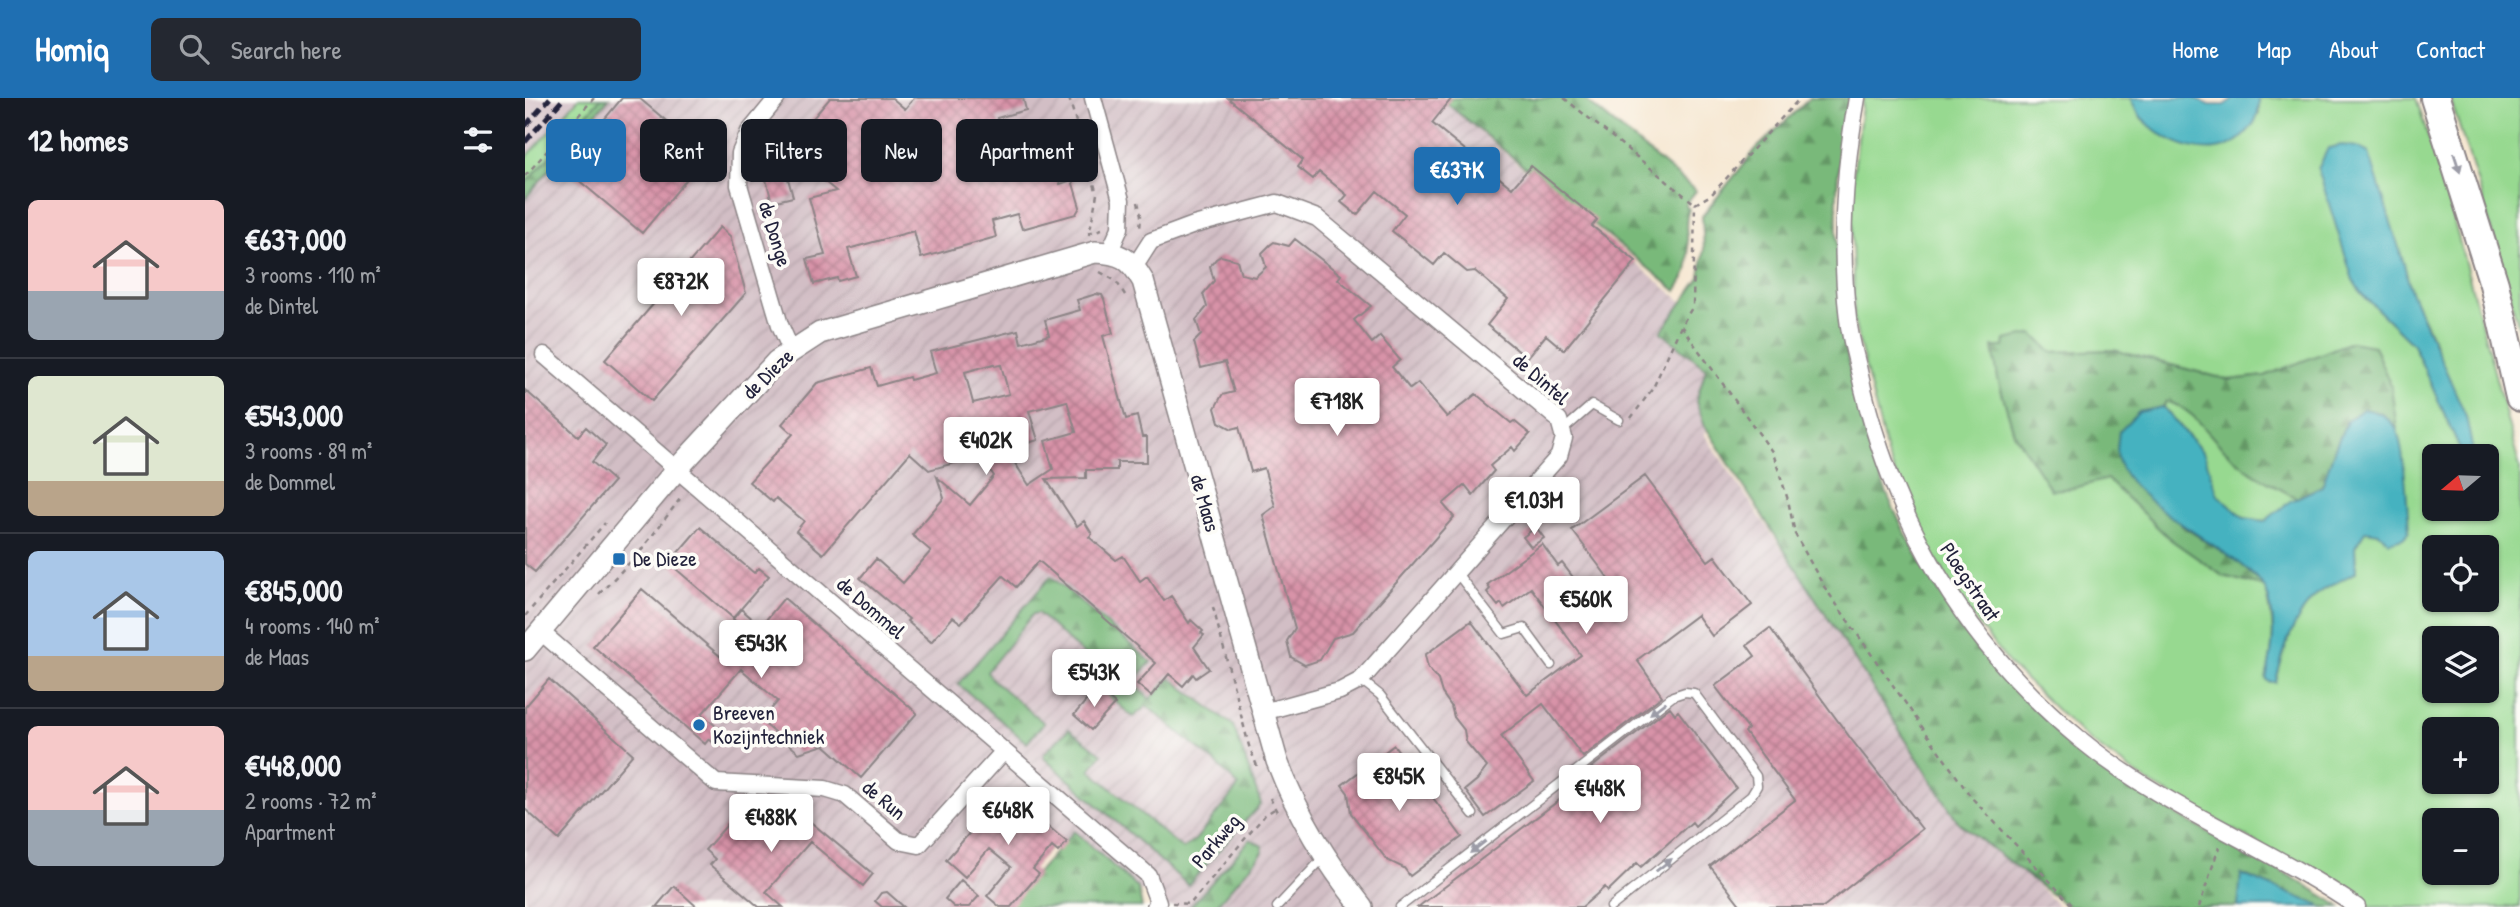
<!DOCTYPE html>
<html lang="en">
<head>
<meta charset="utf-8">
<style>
	:root { --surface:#171b24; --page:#242831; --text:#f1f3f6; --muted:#9ea1a6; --line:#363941; --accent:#1f6fb2 }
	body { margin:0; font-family:"Patrick Hand",sans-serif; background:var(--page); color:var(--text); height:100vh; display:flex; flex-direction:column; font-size:26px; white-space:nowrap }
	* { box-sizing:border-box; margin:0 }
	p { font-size:23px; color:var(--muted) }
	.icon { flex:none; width:38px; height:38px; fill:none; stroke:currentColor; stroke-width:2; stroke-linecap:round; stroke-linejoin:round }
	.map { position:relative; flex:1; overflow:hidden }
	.sheet { display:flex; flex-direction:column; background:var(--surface); width:525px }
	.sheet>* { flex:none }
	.hud { position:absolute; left:21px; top:21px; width:665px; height:63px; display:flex; gap:14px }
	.needle { width:46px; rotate:251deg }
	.tools { position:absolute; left:1897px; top:346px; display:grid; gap:14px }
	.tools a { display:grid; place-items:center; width:77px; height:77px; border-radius:10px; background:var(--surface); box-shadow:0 2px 5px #0004; font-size:35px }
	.price { position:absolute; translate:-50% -60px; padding:0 16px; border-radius:7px; background:#fff; color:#222; font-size:23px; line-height:46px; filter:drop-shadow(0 2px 4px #0008) }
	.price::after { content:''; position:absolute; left:50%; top:42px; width:21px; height:16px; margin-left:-10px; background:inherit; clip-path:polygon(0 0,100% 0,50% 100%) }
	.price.active { background:var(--accent); color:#fff }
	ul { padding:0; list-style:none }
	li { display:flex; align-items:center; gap:21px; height:175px; padding:0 28px }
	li+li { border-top:2px solid var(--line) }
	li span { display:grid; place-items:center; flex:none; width:196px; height:140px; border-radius:10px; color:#555 }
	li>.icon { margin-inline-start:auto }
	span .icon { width:84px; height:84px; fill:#fffc; stroke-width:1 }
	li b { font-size:30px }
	h2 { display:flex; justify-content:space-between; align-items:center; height:84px; padding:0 28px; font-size:30px }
	.chip { padding:0 24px; border-radius:10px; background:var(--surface); box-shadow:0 2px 5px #0004; font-size:24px; line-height:63px }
	.chip.active { background:var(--accent); color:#fff }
	header { display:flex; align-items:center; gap:42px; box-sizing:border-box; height:98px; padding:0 35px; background:var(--accent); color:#fff }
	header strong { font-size:33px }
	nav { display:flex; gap:38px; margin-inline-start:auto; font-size:24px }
	.search { width:490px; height:63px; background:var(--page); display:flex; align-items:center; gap:18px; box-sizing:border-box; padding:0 24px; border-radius:10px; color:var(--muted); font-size:26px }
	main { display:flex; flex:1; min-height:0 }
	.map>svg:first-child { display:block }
	.industrial { fill:url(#industrial-furrows) }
	.railway { fill:#d2bec5 }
	.green { fill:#97d990; stroke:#5c7e66; stroke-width:2; fill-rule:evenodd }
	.forest { fill:url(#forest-firs); stroke:#4e6e5a; stroke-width:2 }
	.water { fill:#44b2c0; stroke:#336a7e; stroke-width:2 }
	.building { fill:url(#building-cross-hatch); fill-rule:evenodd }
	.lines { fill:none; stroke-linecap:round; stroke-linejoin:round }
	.lane-casing { stroke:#8c8486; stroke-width:11 }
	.street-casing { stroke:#8c8486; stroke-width:19 }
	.secondary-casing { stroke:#8c8486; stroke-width:24 }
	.highway-casing { stroke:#8c8486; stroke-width:32 }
	.path { stroke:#8c8486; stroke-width:2.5; stroke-dasharray:5 5; stroke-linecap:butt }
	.lane { stroke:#fff; stroke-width:8 }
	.street { stroke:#fff; stroke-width:16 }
	.secondary { stroke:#fff; stroke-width:21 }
	.highway { stroke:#fff; stroke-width:28 }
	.rail { stroke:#22223b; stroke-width:5; stroke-dasharray:10 5; stroke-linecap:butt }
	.oneway { fill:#9c9ca7 }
	.poi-dot { fill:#1f6fb2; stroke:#fdfcf7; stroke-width:2.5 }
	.labels { text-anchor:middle; stroke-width:7; stroke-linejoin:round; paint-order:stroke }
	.street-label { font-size:21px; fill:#22223b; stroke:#fdfcf7 }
	.poi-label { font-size:21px; fill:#22223b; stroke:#fdfcf7; text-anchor:start }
</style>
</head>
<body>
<header>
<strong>Homiq</strong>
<div class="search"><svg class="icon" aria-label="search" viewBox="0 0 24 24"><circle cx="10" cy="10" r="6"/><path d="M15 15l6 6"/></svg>Search here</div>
<nav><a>Home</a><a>Map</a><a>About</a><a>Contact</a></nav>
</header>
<main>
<section class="sheet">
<h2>12 homes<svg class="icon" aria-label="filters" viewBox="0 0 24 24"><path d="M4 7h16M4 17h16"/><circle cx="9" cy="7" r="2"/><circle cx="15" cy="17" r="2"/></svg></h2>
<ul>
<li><span style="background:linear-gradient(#f6c9c9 65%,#9aa5b1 0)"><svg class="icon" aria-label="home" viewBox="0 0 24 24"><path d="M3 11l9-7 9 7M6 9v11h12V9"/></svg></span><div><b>€637,000</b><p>3 rooms · 110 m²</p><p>de Dintel</p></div></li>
<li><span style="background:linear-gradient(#dfe7d0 75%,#b9a48a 0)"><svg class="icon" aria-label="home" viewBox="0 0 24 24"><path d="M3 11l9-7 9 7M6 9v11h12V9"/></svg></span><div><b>€543,000</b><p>3 rooms · 89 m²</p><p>de Dommel</p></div></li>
<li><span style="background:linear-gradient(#a9c7e8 75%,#b9a48a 0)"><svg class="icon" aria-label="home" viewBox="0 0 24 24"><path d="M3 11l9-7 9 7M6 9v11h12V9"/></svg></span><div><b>€845,000</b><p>4 rooms · 140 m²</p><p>de Maas</p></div></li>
<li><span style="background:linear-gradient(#f6c9c9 60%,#9aa5b1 0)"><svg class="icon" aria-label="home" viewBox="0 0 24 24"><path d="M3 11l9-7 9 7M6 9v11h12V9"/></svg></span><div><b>€448,000</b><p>2 rooms · 72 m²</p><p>Apartment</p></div></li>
</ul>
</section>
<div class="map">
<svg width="1995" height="809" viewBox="0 0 1995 809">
	<defs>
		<pattern id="industrial-furrows" width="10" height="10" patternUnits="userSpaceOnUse" patternTransform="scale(1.75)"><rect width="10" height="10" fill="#d2bec5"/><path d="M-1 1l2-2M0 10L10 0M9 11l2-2" fill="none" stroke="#b4a3aa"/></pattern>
		<pattern id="forest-firs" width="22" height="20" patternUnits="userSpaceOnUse" patternTransform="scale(1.75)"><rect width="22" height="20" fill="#79b97a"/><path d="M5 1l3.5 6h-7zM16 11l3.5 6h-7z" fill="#639665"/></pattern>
		<pattern id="building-cross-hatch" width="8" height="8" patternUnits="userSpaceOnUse" patternTransform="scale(1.75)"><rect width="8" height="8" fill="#d893a8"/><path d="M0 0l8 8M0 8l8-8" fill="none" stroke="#af788a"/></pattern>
	</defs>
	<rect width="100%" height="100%" fill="#fdfcf7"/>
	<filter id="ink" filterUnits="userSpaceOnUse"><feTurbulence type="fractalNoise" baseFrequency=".0143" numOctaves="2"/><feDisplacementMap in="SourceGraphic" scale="14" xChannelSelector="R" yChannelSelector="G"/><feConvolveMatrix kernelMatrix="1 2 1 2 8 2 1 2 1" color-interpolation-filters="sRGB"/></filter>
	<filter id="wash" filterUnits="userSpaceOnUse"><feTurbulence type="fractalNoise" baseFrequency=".00686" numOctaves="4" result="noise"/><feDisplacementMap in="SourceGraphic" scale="28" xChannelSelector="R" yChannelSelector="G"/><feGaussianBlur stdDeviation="1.57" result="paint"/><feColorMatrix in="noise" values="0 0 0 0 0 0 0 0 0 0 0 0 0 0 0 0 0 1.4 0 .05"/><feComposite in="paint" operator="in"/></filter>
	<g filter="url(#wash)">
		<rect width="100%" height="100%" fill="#f6e7d1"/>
		<path class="industrial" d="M62,0H914L1167,212L1190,278L1180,337L1422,696L1534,809H627L631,802L519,731L460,809H0V70Z"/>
		<path class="railway" d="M0,0H62L0,70Z"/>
		<path class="green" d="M54,0H76L0,86V61Z
			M1338,0H1605L1617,21L1648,43L1726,29L1734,16V0H1891L1923,101L1995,370V809H1844L1831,800L1621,683L1560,639L1486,568L1440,510L1406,453L1363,360L1329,223L1326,96ZM1879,166L1886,194L1908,241L1948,354L1943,359H1962V411H1909V359H1942L1936,353L1888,246L1836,195ZM1826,244L1854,435L1840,432L1830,449L1831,474C1819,481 1804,487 1793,496C1768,518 1758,553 1751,584L1741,581C1750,544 1750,525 1740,489L1698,478L1645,441L1582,381L1549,390L1526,391L1489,335L1473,281L1469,249L1526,254L1589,252L1704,282L1740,278ZM1909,450H1962V502H1909ZM1909,541H1962V593H1909ZM1909,632H1962V684H1909ZM1909,723H1962V775H1909Z
			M1925,0H1995V233L1954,89Z
			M1641,303C1673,313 1680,334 1703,355C1723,374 1747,387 1772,400L1741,423L1719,420L1693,397L1679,356L1639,309Z"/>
		<path class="forest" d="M76,0H84L0,101V86Z
			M915,0H1058L1171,93L1160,107L1164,111C1156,131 1168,152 1162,173C1160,180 1154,187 1151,193Z
			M1285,0H1324C1319,33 1312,67 1312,100C1310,189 1319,281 1350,365C1398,498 1495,617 1614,694C1679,737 1752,766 1816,809H1796L1717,776L1713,809H1543L1434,725L1180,328L1171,304L1181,270L1136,234L1175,180L1179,152L1177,118L1231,51Z
			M1508,236L1526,254L1588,252L1704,282L1740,278L1826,244L1849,248L1866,288L1872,331L1855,314L1822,323L1810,350L1798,388L1772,400C1747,387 1723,374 1703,355C1680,335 1673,313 1641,303L1638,309L1614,314L1657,428L1712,463L1740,489L1698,478L1645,441L1582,381L1549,390L1526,392L1489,335L1473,281L1468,249H1479L1480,242Z
			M526,478L626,564L608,584L625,601L645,580L708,627L736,706L663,787L519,660V656L544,631L577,656L565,672L567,674L658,751L671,741L714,688L691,665L622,608L608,619L561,578L567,564L513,515L508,516L462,574L468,582L519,625L502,645L433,586Z
			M549,733L613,790L617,809H482Z
			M725,741L737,748L738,754L690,809H665Z"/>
		<path class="water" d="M1605,0H1669L1684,7H1699L1709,0H1734C1734,19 1731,25 1718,38C1689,65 1644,47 1620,23C1613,17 1609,8 1605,0Z
			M1817,47L1832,49L1844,55L1879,166L1886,194L1941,318L1948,354L1943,359L1936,353L1888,246L1836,195L1828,182L1793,71L1803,50Z
			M1638,309L1679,356L1693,397L1719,420L1740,423L1765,403L1797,388L1810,350L1822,323L1838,311C1852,313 1861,317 1870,329C1879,340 1883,416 1884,434L1878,440L1864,444L1854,435L1840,433L1830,449L1831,474C1819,481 1804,487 1793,496C1768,518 1758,553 1751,584H1744L1741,581C1748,552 1753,520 1740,491C1737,484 1728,477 1722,472C1692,444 1595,399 1592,355C1592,349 1593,341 1594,334L1614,314Z
			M1716,776L1793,807L1796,809H1713Z"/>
		<g id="blocks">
			<path class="building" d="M97,0H114L182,57L117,135L39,70Z
				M305,0H367L380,11L389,0H498L501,12L472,20L479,46L521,35L535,86L547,82L555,109L551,116L497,131L492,116L467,123L471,139L396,160L389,133L323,151L331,178L313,183L312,180L289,186L282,161L300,157L284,100L311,93L261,52Z
				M703,0H927L907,25L987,90L1006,68L1072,122L1067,128L1111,163L1039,252L1021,237L1002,260L962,227L983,201L950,173L942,174L919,155L909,167L867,133L880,116L852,93L832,117L816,104L822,97L794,74L788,81L773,69L778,62Z
				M249,29L268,99L247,104L238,70H240Z
				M195,129L205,138L221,195L127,303L80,262Z
				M770,141L816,177L813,181L846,208L829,222L847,245L855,238L875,262L867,269L885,291L893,285L922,319L951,296L986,325L989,323L1005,336L990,353L987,349L965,368L969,373L948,397L940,387L918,406L929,419L828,534L808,540L795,562L780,567L766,559L762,543L770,530L738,417L750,408L739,370L726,374L714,329L707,331L694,324L690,310L697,297L709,294L700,264L676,270L669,244L676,237L671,222L682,209L678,196L689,183L685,168L691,161L696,158L712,162L716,176L730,179L741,169L737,155L745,147L749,144L764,148Z
				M571,196L577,197L579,201L588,235L578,238L601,321L612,318L617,339H622V364H592V372H561V380L521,381L552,428L559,423L567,436L564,439L591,462L598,458L615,483L622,478L639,503L646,498L664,525L666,522L678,533L676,535L679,537L669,549L684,571L671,580L668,576L658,588L644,576L626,598L612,586L631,565L514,463L491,489L478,478L436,525L428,519L406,544L382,523L384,521L335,480L351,461L378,485L406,453L387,437L419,400L412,379L445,407L469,378L455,358L404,372L385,355L298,456L271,433L279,423L251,400L248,404L224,384L268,336L257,326L292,285L346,270L352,288L384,279L385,282L411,275L405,254L493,232L496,245L524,237L520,222L555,212L552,202ZM469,266L470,268L476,267L484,296L448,305L440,274ZM542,303L551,334L520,343L528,371L504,387L481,351L513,342L504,313Z
				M0,292L53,338L61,329L81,347L67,364L89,383L10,474L0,466Z
				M1120,378L1183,463L1190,458L1227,507L1187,538L1172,517L1112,562L1137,598L1058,659L1018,606L976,638L1009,683L960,719L940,692L952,682L962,669L941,644L939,632L929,619L926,608L917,595L913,582L903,570L900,557L946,523L1002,597L1056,557L1006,490L979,510L976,505L973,508L962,494L965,491L962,487L1017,446L1033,468L1037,465L1071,509L1093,493L1047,432Z
				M175,429L229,475L234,470L244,478L208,520L144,465Z
				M1011,429L1019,440L1006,449L998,439Z
				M117,491L203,565L227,537L208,521L216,511L236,528L259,500L392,615L336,680L299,647L274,655L236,623L253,603L216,571L177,616L201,637L192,648L184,641L180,646L68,548Z
				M1245,530L1326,641L1397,731L1298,809H1217L1185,768L1270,702L1220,634L1223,631L1190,588L1230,558L1222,547Z
				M24,581L108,656L34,742L0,711V609Z
				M572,590L590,606L566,632L549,617Z
				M1145,609L1150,616L1153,613L1211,690L1170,728L1167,724L1116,769L1112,765L1083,793L1080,789L1057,809H893L1070,675L1066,670Z
				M869,647L937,739L885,778L879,770L862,762L826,715L823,695L817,687Z
				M481,693L542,744L533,754L527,749L508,771L514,776L486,809H475L462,798L486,769L464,751L440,779L421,762Z
				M215,712L227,723L234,715L240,721L244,717L250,723L255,716L273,732L282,721L348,776L338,788L285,744L241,794L258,809H234L185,767L190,761L180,752Z
				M436,782L454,798L444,809H429L420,801Z
				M149,788L172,809H131Z
				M362,794L379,809H357L350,803L356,795Z"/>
		</g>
	</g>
	<g filter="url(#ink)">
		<use href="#blocks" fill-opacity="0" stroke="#8c8486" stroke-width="2"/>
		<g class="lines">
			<defs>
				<path id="lane" d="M1037,333L1067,307L1094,322
					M931,474L979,536L999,530L1026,567
					M836,582L855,597L948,716
					M752,809L800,758
					M875,809L1148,598L1160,594L1169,595L1231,678L1232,688L1226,698L1086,809"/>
				<path id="street" d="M252,0L224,34L215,55L214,87L255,227L266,252
					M568,0L596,102L595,130L584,155
					M1332,0C1319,73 1314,147 1323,221C1325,239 1330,256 1334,273C1365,419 1440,547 1556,642C1640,711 1743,748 1832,809
					M610,168L626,143L669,127L752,105L792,120L1034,322L1039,340L1034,358L836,582L815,593L738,614
					M19,257L623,777L633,804L630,809
					M16,534L191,685L300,691L320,697L374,743L394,747L479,653"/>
				<path id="secondary" d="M0,552L152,371L252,263L295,235L570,154C596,155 605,160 618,183L752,663C773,718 801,763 837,809"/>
				<path id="highway" d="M1910,0L1969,186L1995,299"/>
			</defs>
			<use href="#lane" class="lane-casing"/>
			<use href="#street" class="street-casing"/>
			<use href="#secondary" class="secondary-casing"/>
			<use href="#highway" class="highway-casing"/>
			<path class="path" d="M544,0L572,96L564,137
				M1039,0L1170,106
				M0,78L69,0
				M613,104L616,117L615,132
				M1170,106L1186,97L1275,0
				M563,135L577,131
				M575,174L591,183L602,200
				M1156,228L1248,355L1263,402L1270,436L1298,487L1446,699L1549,809
				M1106,320L1128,290L1156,228L1168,208L1170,106
				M74,496L114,455L158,397
				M688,509L724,648L732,668
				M0,518L80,425
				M745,700L753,716
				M647,805L665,806L740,717L751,710
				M1674,809L1694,749"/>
			<use href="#lane" class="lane"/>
			<use href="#street" class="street"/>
			<use href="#secondary" class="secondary"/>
			<use href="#highway" class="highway"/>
			<path class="rail" d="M0,28L25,0
				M0,44L39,0"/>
		</g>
		<defs><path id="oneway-solid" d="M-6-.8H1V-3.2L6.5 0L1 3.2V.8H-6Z" transform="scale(1.75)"/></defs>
		<g class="oneway">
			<use href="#oneway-solid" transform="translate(1932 65) rotate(72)"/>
			<use href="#oneway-solid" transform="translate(1133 610) rotate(142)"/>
			<use href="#oneway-solid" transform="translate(953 749) rotate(142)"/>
			<use href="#oneway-solid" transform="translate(1139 767) rotate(-38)"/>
		</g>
	</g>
	<g class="poi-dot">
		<rect x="87" y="454" width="14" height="14" rx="3.5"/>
		<circle cx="174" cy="627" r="7"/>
	</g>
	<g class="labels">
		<g class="street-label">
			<text transform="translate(250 136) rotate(73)" y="7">de Donge</text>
			<text transform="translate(243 276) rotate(-44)" y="7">de Dieze</text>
			<text transform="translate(1016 281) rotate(41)" y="7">de Dintel</text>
			<text transform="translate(680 405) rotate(74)" y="7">de Maas</text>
			<text transform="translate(1445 484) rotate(56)" y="7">Ploegstraat</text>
			<text transform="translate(346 510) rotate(41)" y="7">de Dommel</text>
			<text transform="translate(359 702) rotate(40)" y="7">de Run</text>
			<text transform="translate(691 743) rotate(-50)" y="7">Parkweg</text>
		</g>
		<g class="poi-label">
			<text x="108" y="468">De Dieze</text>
			<text x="188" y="622">Breeven<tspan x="188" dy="24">Kozijntechniek</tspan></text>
		</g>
	</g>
</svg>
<div class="tools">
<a><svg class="needle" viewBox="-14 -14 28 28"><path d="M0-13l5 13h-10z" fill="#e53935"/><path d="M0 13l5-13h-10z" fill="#9ea1a6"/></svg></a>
<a><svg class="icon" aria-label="locate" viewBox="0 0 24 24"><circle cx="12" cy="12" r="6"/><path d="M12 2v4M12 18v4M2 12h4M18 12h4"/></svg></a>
<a><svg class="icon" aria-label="layers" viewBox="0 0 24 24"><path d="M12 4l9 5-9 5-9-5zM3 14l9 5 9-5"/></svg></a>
<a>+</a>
<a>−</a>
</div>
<b class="price active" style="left:932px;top:109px">€637K</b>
<b class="price" style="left:156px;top:220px">€872K</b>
<b class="price" style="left:812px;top:340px">€718K</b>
<b class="price" style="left:461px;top:379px">€402K</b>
<b class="price" style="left:1009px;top:439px">€1.03M</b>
<b class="price" style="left:1061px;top:538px">€560K</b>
<b class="price" style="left:236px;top:582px">€543K</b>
<b class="price" style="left:569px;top:611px">€543K</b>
<b class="price" style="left:874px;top:715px">€845K</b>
<b class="price" style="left:1075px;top:727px">€448K</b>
<b class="price" style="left:483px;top:749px">€648K</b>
<b class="price" style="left:246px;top:756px">€488K</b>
<div class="hud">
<a class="chip active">Buy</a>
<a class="chip">Rent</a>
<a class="chip">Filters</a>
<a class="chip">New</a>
<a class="chip">Apartment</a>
</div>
</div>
</main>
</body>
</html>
